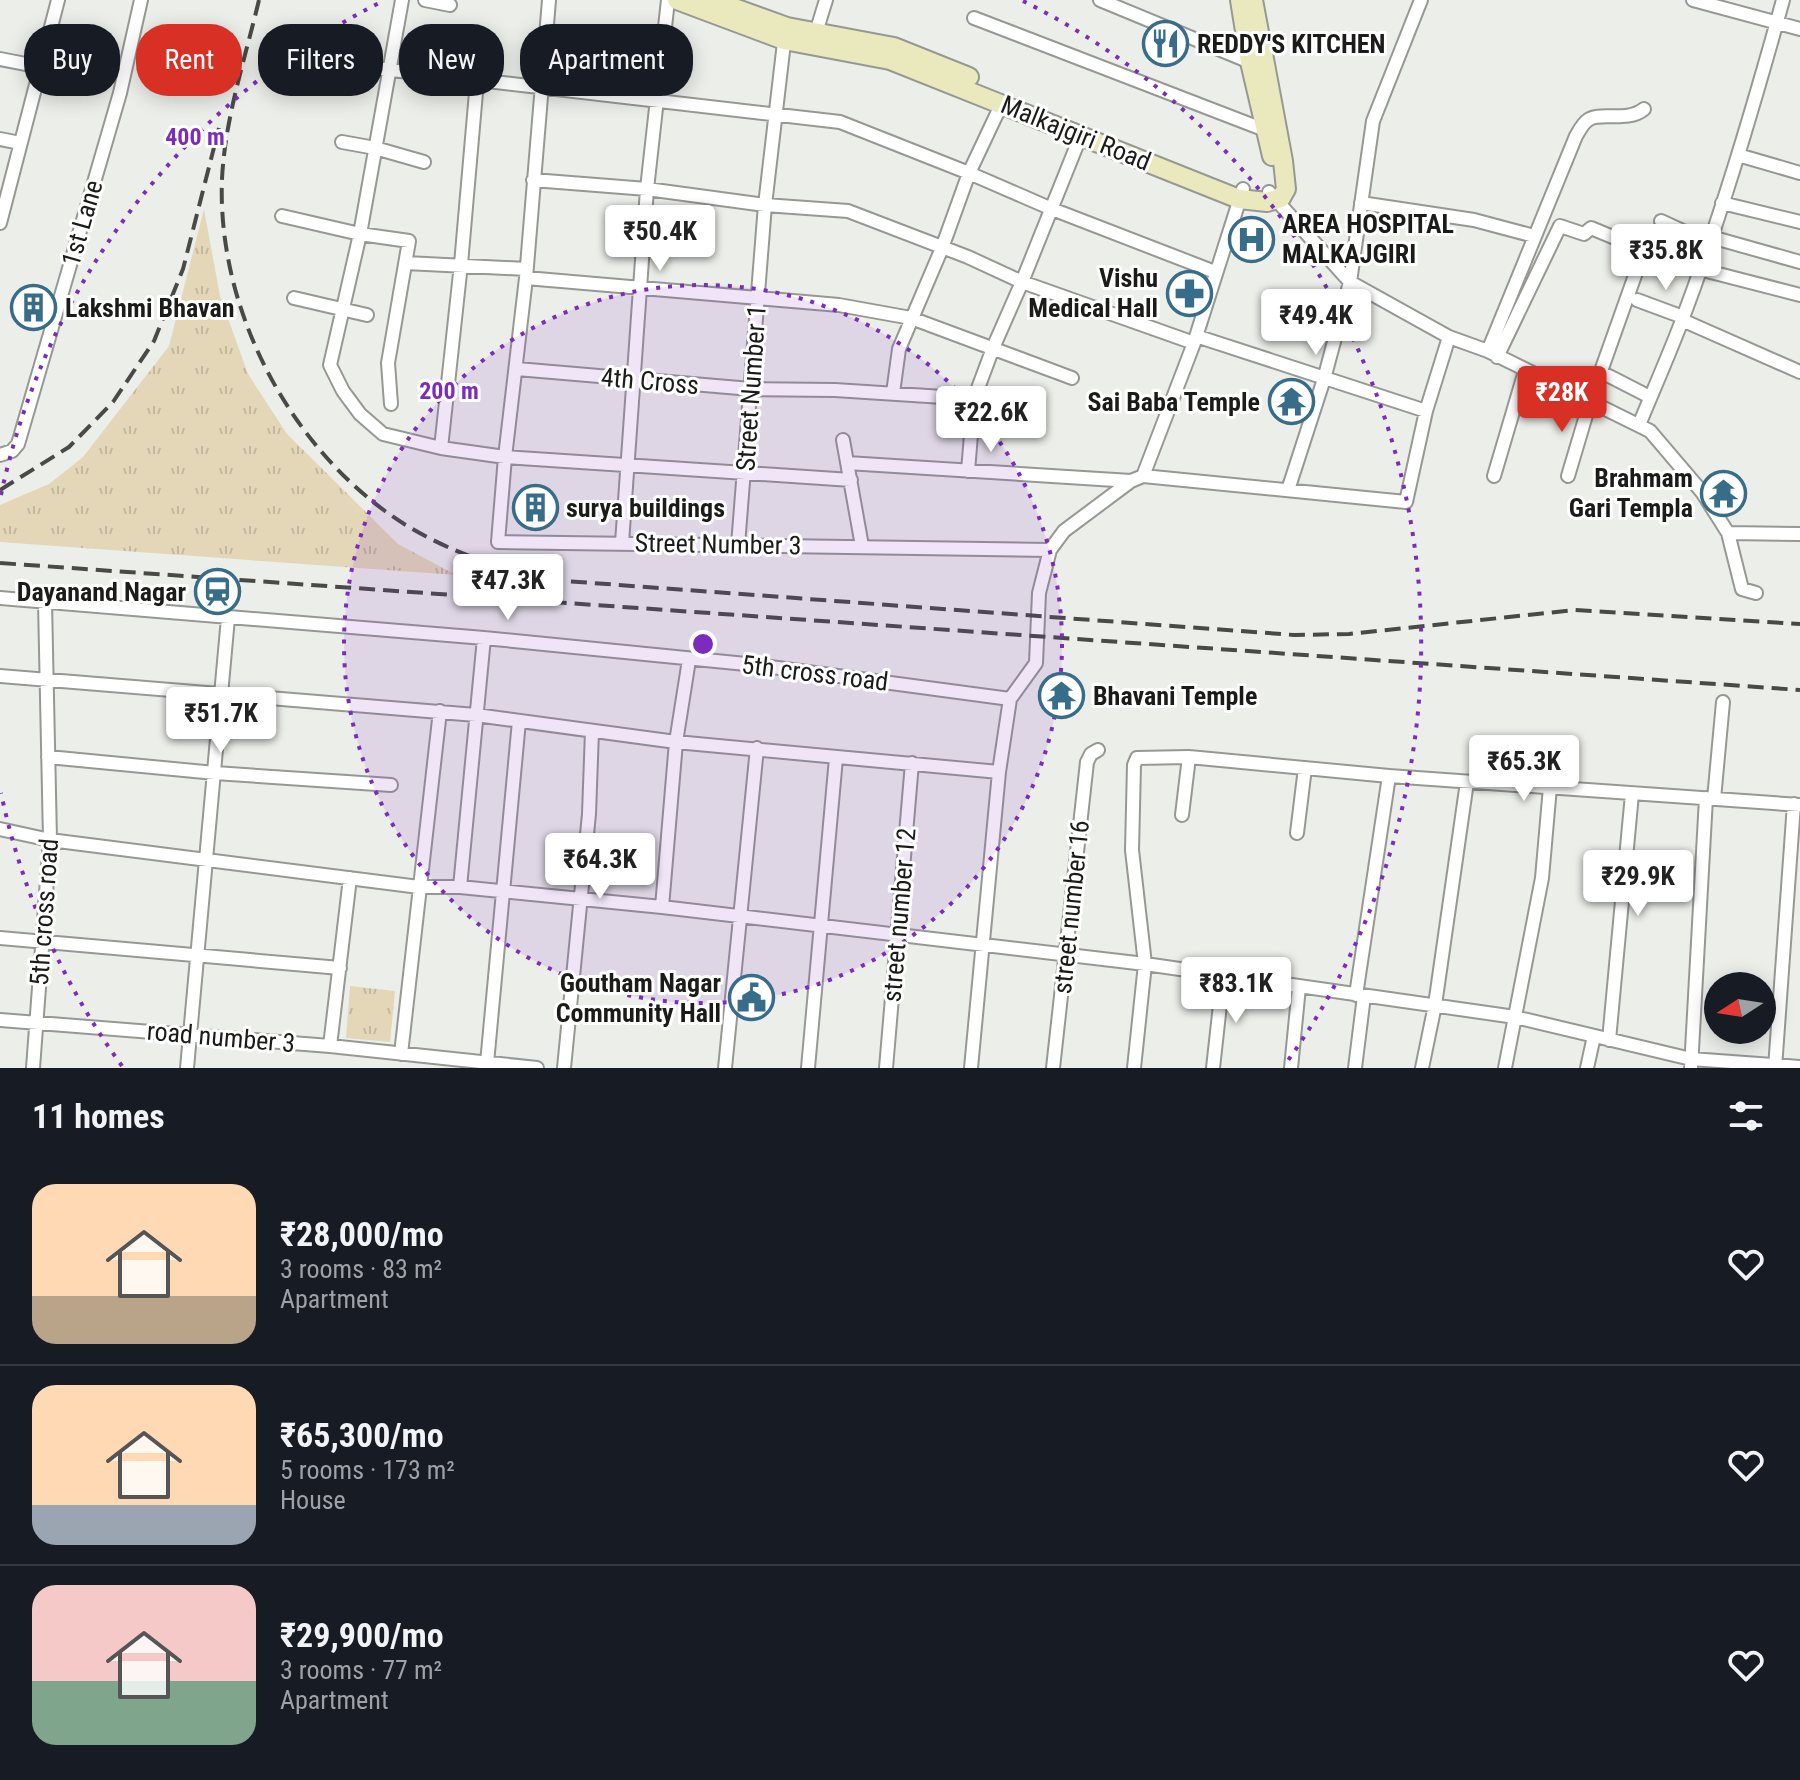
<!DOCTYPE html>
<html lang="en">
<head>
<meta charset="utf-8">
<style>
	:root { --surface:#171b24; --page:#242831; --text:#f1f3f6; --muted:#9ea1a6; --line:#363941; --accent:#d93025 }
	body { margin:0; font-family:"Roboto Condensed",sans-serif; background:var(--page); color:var(--text); height:100vh; display:flex; flex-direction:column; font-size:30px; white-space:nowrap }
	* { box-sizing:border-box; margin:0 }
	p { font-size:26px; color:var(--muted) }
	.icon { flex:none; width:44px; height:44px; fill:none; stroke:currentColor; stroke-width:2; stroke-linecap:round; stroke-linejoin:round }
	.map { position:relative; height:1068px; overflow:hidden }
	.side { display:flex; flex-direction:column; background:var(--surface); flex:1 }
	.side>* { flex:none }
	.guide { position:absolute; left:24px; top:24px; width:800px; height:72px; display:flex; gap:16px }
	.needle { width:52px; rotate:258deg }
	.buttons { position:absolute; left:1704px; top:972px; display:grid; gap:16px }
	.buttons a { display:grid; place-items:center; width:72px; height:72px; border-radius:50%; background:var(--surface); box-shadow:0 4px 20px #0003; font-size:40px }
	.price { position:absolute; translate:-50% -68px; padding:0 18px; border-radius:8px; background:#fff; color:#222; font-size:26px; line-height:52px; filter:drop-shadow(0 2px 4px #0008) }
	.price::after { content:''; position:absolute; left:50%; top:48px; width:24px; height:18px; margin-left:-12px; background:inherit; clip-path:polygon(0 0,100% 0,50% 100%) }
	.price.on { background:var(--accent); color:#fff }
	ul { padding:0; list-style:none }
	li { display:flex; align-items:center; gap:24px; height:200px; padding:0 32px }
	li+li { border-top:2px solid var(--line) }
	li span { display:grid; place-items:center; flex:none; width:224px; height:160px; border-radius:24px; color:#555 }
	li>.icon { margin-inline-start:auto }
	span .icon { width:96px; height:96px; fill:#fffc; stroke-width:1 }
	li b { font-size:34px }
	h2 { display:flex; justify-content:space-between; align-items:center; height:96px; padding:0 32px; font-size:34px }
	.chip { padding:0 28px; border-radius:32px; background:var(--surface); box-shadow:0 4px 20px #0003; font-size:28px; line-height:72px }
	.chip.on { background:var(--accent); color:#fff }
	.map>svg:first-child { display:block }
	.grass { fill:url(#grass-tufts) }
	.lines { fill:none; stroke-linecap:round; stroke-linejoin:round }
	.street-casing { stroke:#969894; stroke-width:16 }
	.secondary-casing { stroke:#969894; stroke-width:22 }
	.street { stroke:#fff; stroke-width:12 }
	.secondary { stroke:#e9e9bd; stroke-width:18 }
	.rail { stroke:#494a48; stroke-width:4; stroke-dasharray:16 8; stroke-linecap:butt }
	.ring { fill:none; stroke:#7b2cbf; stroke-width:4; stroke-dasharray:4 8 }
	.labels { text-anchor:middle; stroke-width:6; stroke-linejoin:round; paint-order:stroke }
	.poi-label { font-size:26px; font-weight:bold; fill:#1b1c1a; stroke:#fff; text-anchor:start }
	.street-label { font-size:26px; fill:#1b1c1a; stroke:#fff }
	.centre { fill:#7b2cbf; stroke:#fff; stroke-width:4 }
	.ring-label { font-size:24px; text-anchor:middle; font-weight:bold; fill:#7b2cbf; stroke:#fff; stroke-width:6; stroke-linejoin:round; paint-order:stroke }
</style>
</head>
<body>
<div class="map">
<svg width="1800" height="1068" viewBox="0 0 1800 1068">
	<defs>
		<pattern id="grass-tufts" width="24" height="20" patternUnits="userSpaceOnUse" patternTransform="scale(2)"><rect width="24" height="20" fill="#e3d7b8"/><path d="M3 7l-1-3M5 7V3M7 7l1-3M15 17l-1-3M17 17v-4M19 17l1-3" fill="none" stroke="#c2b89e"/></pattern>
	</defs>
	<rect width="100%" height="100%" fill="#eceeea"/>
	<path class="grass" d="M204,209L220,296L248,374L287,434L398,544L456,575L0,542V505L49,484L83,457L169,346Z
		M350,986L395,991L390,1042L346,1038Z"/>
	<g class="lines">
		<defs>
			<path id="street" d="M402,0L360,234L330,365L343,391L360,414L383,434L441,448L505,457L851,480
				M425,0L450,5
				M549,0L526,278L505,457L498,542L1050,550
				M1100,0L1250,62
				M1693,0L1800,29
				M974,18L1265,130
				M814,39L826,0
				M0,59L41,67
				M357,66L840,122L969,173L1052,209L1215,272
				M0,139L20,143
				M342,142L375,148L424,162
				M1738,155L1800,173
				M533,180L647,189L765,205L848,211L968,257L1022,282L1194,343
				M1269,192L1350,282L1449,337L1488,351L1650,431L1702,492L1728,533L1800,534
				M1361,203L1474,220L1534,236
				M1722,203L1800,222
				M282,216L360,234L409,241L388,363L391,404
				M1661,221L1709,243
				M0,223L58,0
				M1711,237L1800,262
				M406,263L526,269
				M1699,269L1800,295
				M526,278L839,305L911,318L1072,378
				M294,298L367,315
				M1637,300L1683,317
				M1682,320L1800,372
				M1196,336L1426,411
				M1488,351L1576,136C1579,131 1583,123 1588,120C1599,111 1627,123 1644,109
				M1497,357L1560,226L1584,234L1591,228L1644,250L1590,402L1568,476
				M517,369L751,389L835,390L974,399
				M1609,376L1650,397
				M893,393L899,349L942,248L969,173L1002,103
				M1639,425C1653,391 1668,357 1681,323C1721,217 1753,108 1783,0
				M843,440L862,546
				M441,448L461,264L477,81
				M0,455L12,451L18,444L120,93L141,0
				M847,463L1131,481
				M968,471L974,399L993,348L1022,282L1081,135
				M1143,476L1406,502L1426,411L1449,337
				M1494,476L1525,371
				M1288,490L1324,379L1350,282L1373,121L1421,0
				M1728,533L1742,589L1756,593
				M622,543L647,189L668,0
				M738,545L765,205L785,34
				M0,598L484,638L756,665L1010,699
				M0,676L476,715L676,742L999,772
				M48,757L215,773L391,785
				M1714,799L1723,702
				M1182,815L1189,757
				M0,829L50,840L419,887H460L662,907L1145,964L1515,1017L1691,1059L1800,1067
				M1297,833L1305,768
				M460,887L484,638
				M662,907L676,742L689,660
				M0,938L340,968
				M1356,995L1389,776
				M0,1020L330,1046L537,1068
				M1609,1040L1632,794
				M330,1046L350,878
				M401,1054L440,711
				M487,1063L519,721
				M33,1068L50,840L45,602
				M187,1068L228,618
				M564,1068L589,814L592,731
				M725,1068L757,748
				M808,1068L836,758
				M886,1068L912,763
				M971,1068L999,772L1010,699L1036,663L1039,593L1050,550L1064,531L1131,481L1143,476L1194,343L1243,189
				M1053,1068L1087,762L1091,754L1098,750
				M1134,1068L1145,964L1132,850L1134,765L1137,758L1189,757L1389,776L1800,805
				M1213,1068L1223,978
				M1291,1068L1299,987
				M1355,1068L1364,996
				M1422,1068L1435,1005L1467,782
				M1505,1068L1542,878L1550,787
				M1587,1068L1594,1036
				M1691,1068L1706,798
				M1775,1068L1794,804"/>
			<path id="secondary" d="M677,0L784,40L890,60L1239,199L1267,202L1281,198L1286,189L1283,161L1253,0
				M712,0L787,27L894,47L969,77
				M1240,0L1250,62L1272,156"/>
		</defs>
		<use href="#street" class="street-casing"/>
		<use href="#secondary" class="secondary-casing"/>
		<use href="#street" class="street"/>
		<use href="#secondary" class="secondary"/>
		<path class="rail" d="M259,0C245,59 225,118 222,179C217,304 284,437 385,511C434,547 493,567 552,580L1294,635L1349,634L1575,610L1800,624
			M0,490L69,447L113,402L154,341L183,269L219,128
			M0,563L1800,690"/>
	</g>
	<circle cx="703" cy="644" r="359" fill="#7b2cbf" fill-opacity=".12"/>
	<g class="ring">
		<circle cx="703" cy="644" r="359"/>
		<path d="M122 1066A718 718 0 0 1 1 793M1 495A718 718 0 0 1 383 1M1023 1A718 718 0 0 1 1284 1066"/>
	</g>
	<defs>
		<symbol id="restaurant-ring" viewBox="-11 -11 22 22"><circle r="9.5" fill="#fff" stroke="#376d89" stroke-width="1.5"/><path d="M-5-6h1v4h1v-4h1v4h1v-4h1v5L-1.5 .5V6h-2V.5L-5-1ZM5-6V6H3V1.5H1.5Q1.5-4 5-6Z" fill="#376d89"/></symbol>
		<symbol id="hospital-ring" viewBox="-11 -11 22 22"><circle r="9.5" fill="#fff" stroke="#376d89" stroke-width="1.5"/><path d="M-5-5h3v3.5h4V-5h3V5h-3V1.5h-4V5h-3Z" fill="#376d89"/></symbol>
		<symbol id="pharmacy-ring" viewBox="-11 -11 22 22"><circle r="9.5" fill="#fff" stroke="#376d89" stroke-width="1.5"/><path d="M-2-6h4v4h4v4h-4v4h-4v-4h-4v-4h4Z" fill="#376d89"/></symbol>
		<symbol id="building-ring" viewBox="-11 -11 22 22"><circle r="9.5" fill="#fff" stroke="#376d89" stroke-width="1.5"/><path d="M-4-6H4V6H1V3H-1V6H-4ZM-2.5-4.3h1.7v1.8h-1.7ZM.8-4.3h1.7v1.8H.8ZM-2.5-1h1.7V.8h-1.7ZM.8-1h1.7V.8H.8Z" fill="#376d89"/></symbol>
		<symbol id="temple-ring" viewBox="-11 -11 22 22"><circle r="9.5" fill="#fff" stroke="#376d89" stroke-width="1.5"/><path d="M0-6L5-2H3V0L6.5 2.5H4V6H1.5V3h-3V6H-4V2.5H-6.5L-3 0V-2H-5Z" fill="#376d89"/></symbol>
		<symbol id="station-ring" viewBox="-11 -11 22 22"><circle r="9.5" fill="#fff" stroke="#376d89" stroke-width="1.5"/><path d="M-3-6H3Q5-6 5-4V2Q5 4 3 4L4.5 6H3L1.5 4h-3L-3 6H-4.5L-3 4Q-5 4-5 2V-4Q-5-6-3-6ZM-3.5-4v3h7v-3ZM-3.5 1v1.5H-2V1ZM2 1v1.5H3.5V1Z" fill="#376d89"/></symbol>
		<symbol id="civic-ring" viewBox="-11 -11 22 22"><circle r="9.5" fill="#fff" stroke="#376d89" stroke-width="1.5"/><path d="M-.6-6.5H3V-4.5H.6V-3L4-1V1h2V6H-6V1h2V-1L-.6-3ZM-1.2 2.5V6h2.4V2.5Z" fill="#376d89"/></symbol>
	</defs>
	<g fill-rule="evenodd">
		<use href="#restaurant-ring" x="1140" y="18" width="51" height="51"/>
		<use href="#hospital-ring" x="1226" y="214" width="51" height="51"/>
		<use href="#pharmacy-ring" x="1164" y="268" width="51" height="51"/>
		<use href="#building-ring" x="8" y="282" width="51" height="51"/>
		<use href="#temple-ring" x="1266" y="376" width="51" height="51"/>
		<use href="#temple-ring" x="1698" y="468" width="51" height="51"/>
		<use href="#building-ring" x="510" y="482" width="51" height="51"/>
		<use href="#station-ring" x="192" y="566" width="51" height="51"/>
		<use href="#temple-ring" x="1036" y="670" width="51" height="51"/>
		<use href="#civic-ring" x="726" y="972" width="51" height="51"/>
	</g>
	<g class="labels">
		<g class="poi-label">
			<text x="1197" y="53">REDDY'S KITCHEN</text>
			<text x="1282" y="233">AREA HOSPITAL<tspan x="1282" dy="30">MALKAJGIRI</tspan></text>
			<text x="1158" y="287" text-anchor="end">Vishu<tspan x="1158" dy="30">Medical Hall</tspan></text>
			<text x="65" y="317">Lakshmi Bhavan</text>
			<text x="1260" y="411" text-anchor="end">Sai Baba Temple</text>
			<text x="1693" y="487" text-anchor="end">Brahmam<tspan x="1693" dy="30">Gari Templa</tspan></text>
			<text x="566" y="517">surya buildings</text>
			<text x="186" y="601" text-anchor="end">Dayanand Nagar</text>
			<text x="1093" y="705">Bhavani Temple</text>
			<text x="721" y="992" text-anchor="end">Goutham Nagar<tspan x="721" dy="30">Community Hall</tspan></text>
		</g>
		<g class="street-label">
			<text transform="translate(1076 133) rotate(22)" y="9">Malkajgiri Road</text>
			<text transform="translate(82 223) rotate(-74)" y="9">1st Lane</text>
			<text transform="translate(650 381) rotate(5)" y="9">4th Cross</text>
			<text transform="translate(751 388) rotate(-86)" y="9">Street Number 1</text>
			<text transform="translate(718 544) rotate(1)" y="9">Street Number 3</text>
			<text transform="translate(815 673) rotate(7)" y="9">5th cross road</text>
			<text transform="translate(1071 907) rotate(-84)" y="9">street number 16</text>
			<text transform="translate(44 912) rotate(-86)" y="9">5th cross road</text>
			<text transform="translate(899 915) rotate(-85)" y="9">street number 12</text>
			<text transform="translate(221 1037) rotate(5)" y="9">road number 3</text>
		</g>
	</g>
	<circle cx="703" cy="644" r="12" class="centre"/>
	<g class="ring-label">
		<text x="195" y="145">400 m</text>
		<text x="449" y="399">200 m</text>
	</g>
</svg>
<div class="buttons">
<a><svg class="needle" viewBox="-14 -14 28 28"><path d="M0-13l5 13h-10z" fill="#e53935"/><path d="M0 13l5-13h-10z" fill="#9ea1a6"/></svg></a>
</div>
<b class="price" style="left:660px;top:273px">₹50.4K</b>
<b class="price" style="left:1666px;top:292px">₹35.8K</b>
<b class="price" style="left:1316px;top:357px">₹49.4K</b>
<b class="price on" style="left:1562px;top:434px">₹28K</b>
<b class="price" style="left:991px;top:454px">₹22.6K</b>
<b class="price" style="left:508px;top:622px">₹47.3K</b>
<b class="price" style="left:221px;top:755px">₹51.7K</b>
<b class="price" style="left:1524px;top:803px">₹65.3K</b>
<b class="price" style="left:600px;top:901px">₹64.3K</b>
<b class="price" style="left:1638px;top:918px">₹29.9K</b>
<b class="price" style="left:1236px;top:1025px">₹83.1K</b>
<div class="guide">
<a class="chip">Buy</a>
<a class="chip on">Rent</a>
<a class="chip">Filters</a>
<a class="chip">New</a>
<a class="chip">Apartment</a>
</div>
</div>
<section class="side">
<h2>11 homes<svg class="icon" aria-label="filters" viewBox="0 0 24 24"><path d="M4 7h16M4 17h16"/><circle cx="9" cy="7" r="2"/><circle cx="15" cy="17" r="2"/></svg></h2>
<ul>
<li><span style="background:linear-gradient(#ffd9b3 70%,#b9a48a 0)"><svg class="icon" aria-label="home" viewBox="0 0 24 24"><path d="M3 11l9-7 9 7M6 9v11h12V9"/></svg></span><div><b>₹28,000/mo</b><p>3 rooms · 83 m²</p><p>Apartment</p></div><svg class="icon" aria-label="heart" viewBox="0 0 24 24"><path d="M12 20l-8-8c-3-5 5-10 8-4 3-6 11-1 8 4z"/></svg></li>
<li><span style="background:linear-gradient(#ffd9b3 75%,#9aa5b1 0)"><svg class="icon" aria-label="home" viewBox="0 0 24 24"><path d="M3 11l9-7 9 7M6 9v11h12V9"/></svg></span><div><b>₹65,300/mo</b><p>5 rooms · 173 m²</p><p>House</p></div><svg class="icon" aria-label="heart" viewBox="0 0 24 24"><path d="M12 20l-8-8c-3-5 5-10 8-4 3-6 11-1 8 4z"/></svg></li>
<li><span style="background:linear-gradient(#f6c9c9 60%,#7fa58c 0)"><svg class="icon" aria-label="home" viewBox="0 0 24 24"><path d="M3 11l9-7 9 7M6 9v11h12V9"/></svg></span><div><b>₹29,900/mo</b><p>3 rooms · 77 m²</p><p>Apartment</p></div><svg class="icon" aria-label="heart" viewBox="0 0 24 24"><path d="M12 20l-8-8c-3-5 5-10 8-4 3-6 11-1 8 4z"/></svg></li>
</ul>
</section>
</body>
</html>
